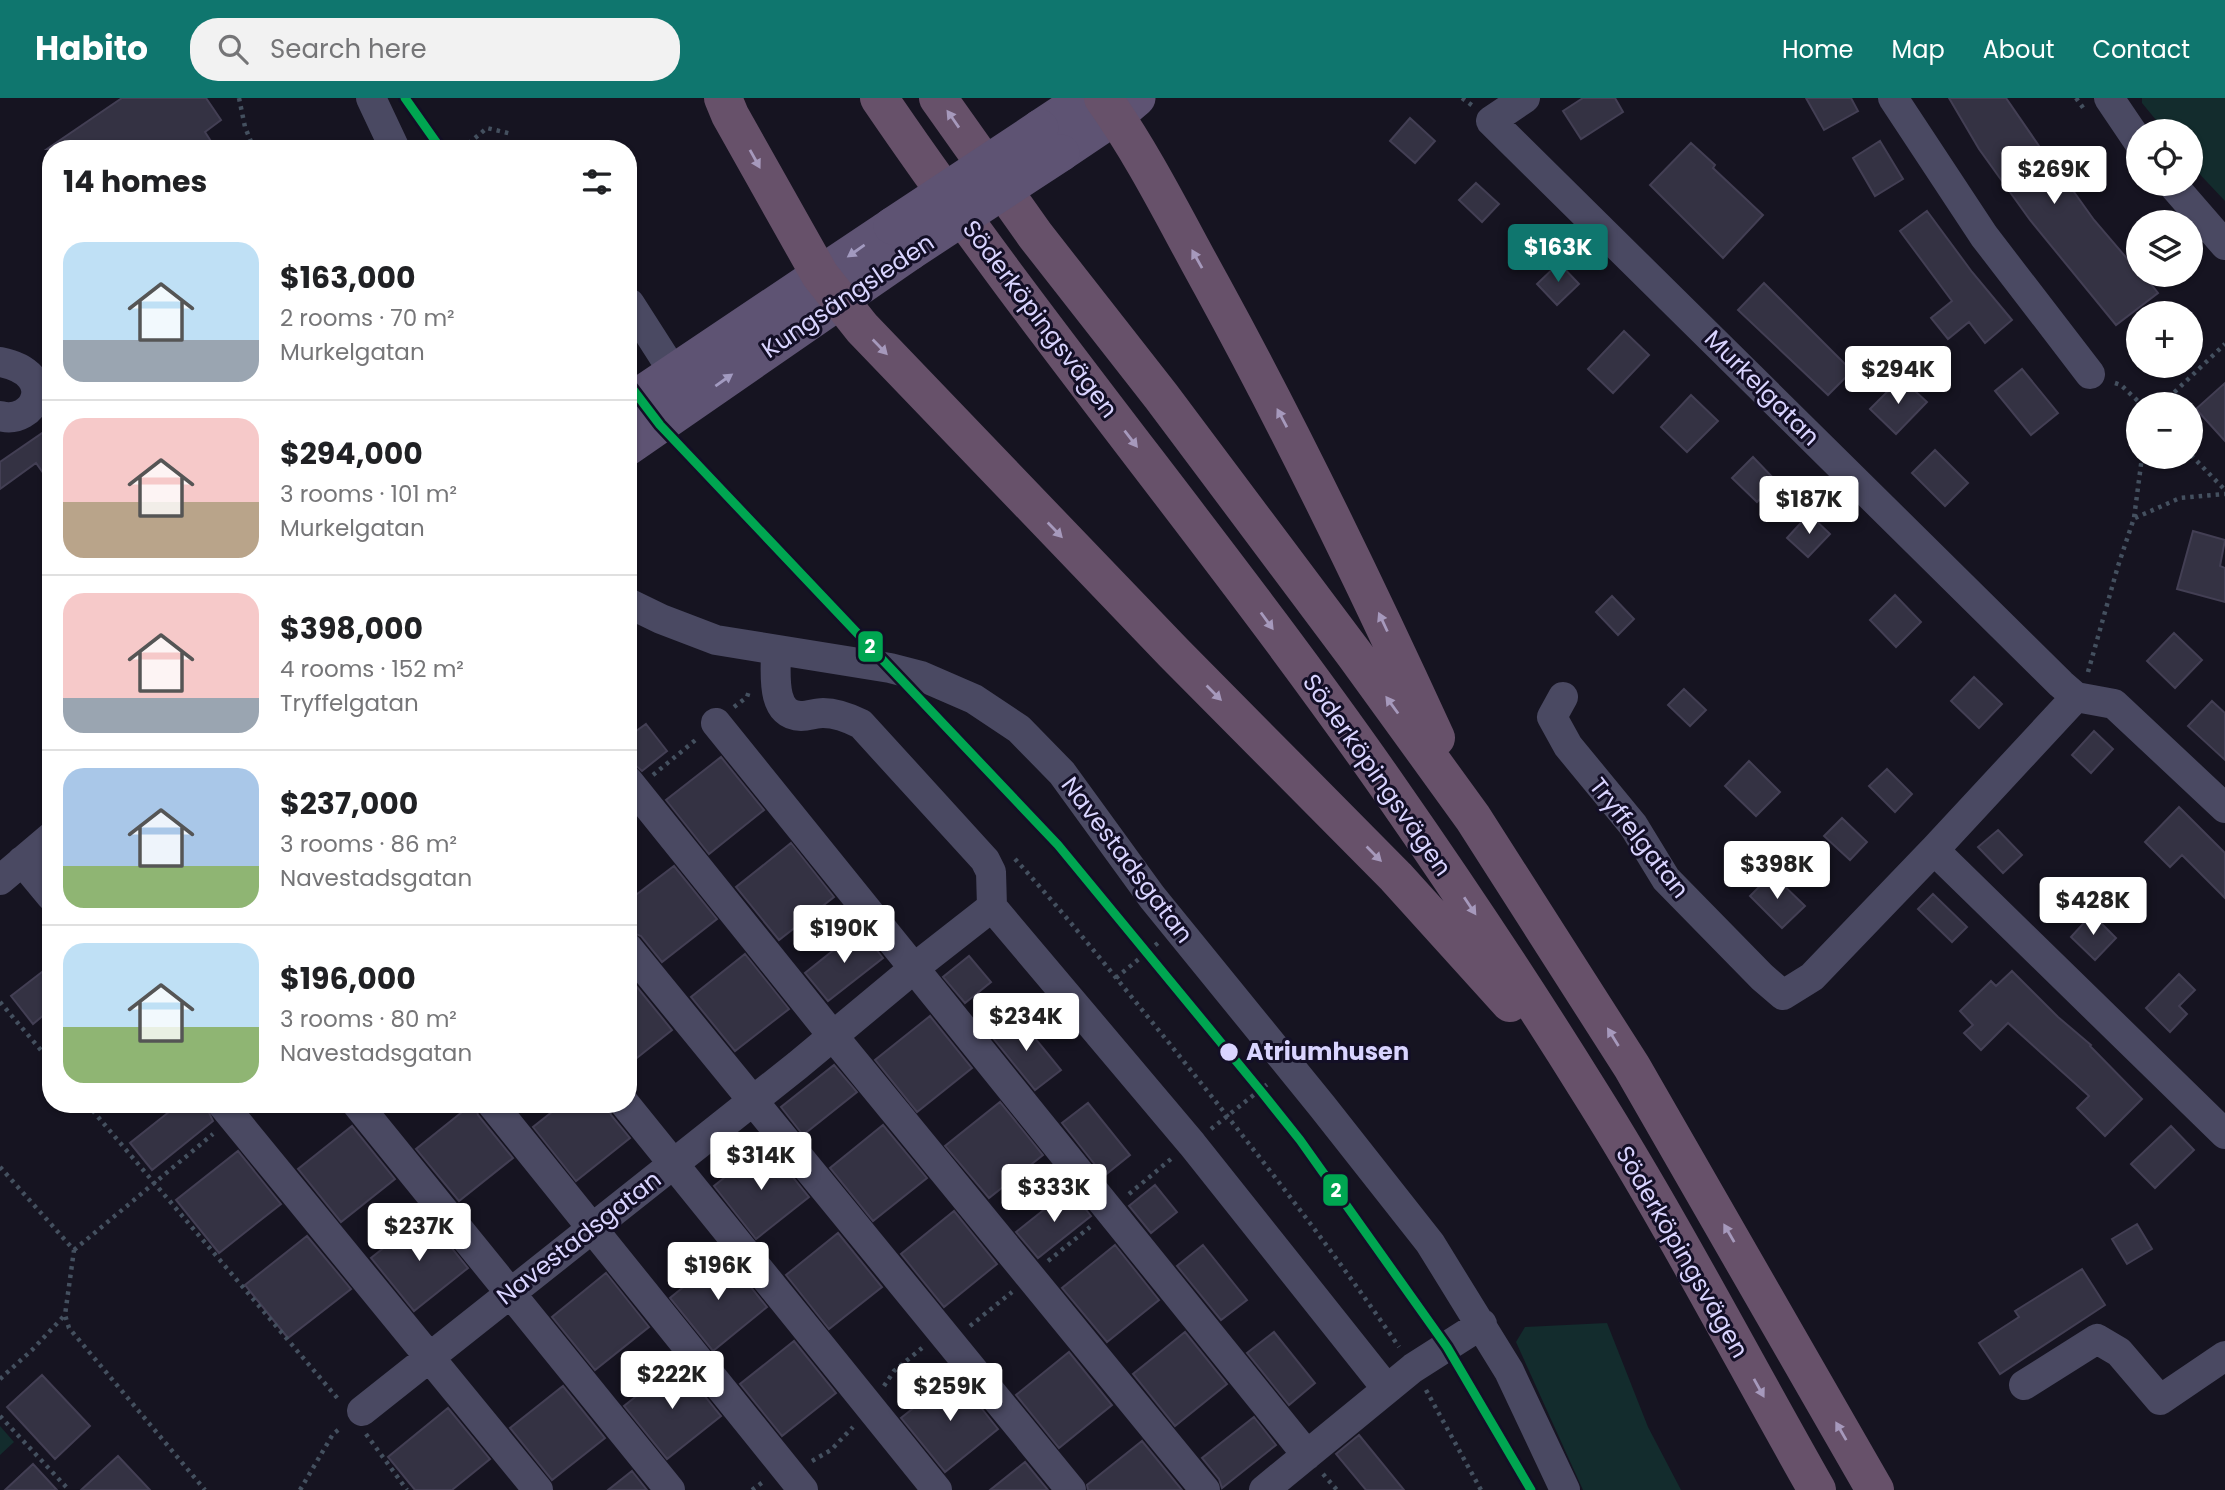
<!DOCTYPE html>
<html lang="en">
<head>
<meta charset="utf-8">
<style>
	:root { --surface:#fff; --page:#f2f2f2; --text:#202124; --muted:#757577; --line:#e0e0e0; --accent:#0f766e }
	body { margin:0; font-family:Poppins,sans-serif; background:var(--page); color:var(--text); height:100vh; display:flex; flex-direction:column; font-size:26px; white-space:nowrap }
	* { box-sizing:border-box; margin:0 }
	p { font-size:23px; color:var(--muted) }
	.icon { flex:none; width:38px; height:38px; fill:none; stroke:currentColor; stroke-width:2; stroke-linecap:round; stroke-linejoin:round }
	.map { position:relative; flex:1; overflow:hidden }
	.drawer { position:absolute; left:42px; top:42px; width:595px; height:973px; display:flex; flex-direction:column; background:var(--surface); border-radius:28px; box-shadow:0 2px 5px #0004 }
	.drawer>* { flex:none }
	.tools { position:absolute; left:2126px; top:21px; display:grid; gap:14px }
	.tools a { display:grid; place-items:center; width:77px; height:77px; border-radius:50%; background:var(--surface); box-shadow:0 2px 5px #0004; font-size:35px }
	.price { position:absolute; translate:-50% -60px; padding:0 16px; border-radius:7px; background:#fff; color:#222; font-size:23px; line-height:46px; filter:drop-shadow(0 2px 4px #0008) }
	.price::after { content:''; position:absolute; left:50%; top:42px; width:21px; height:16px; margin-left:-10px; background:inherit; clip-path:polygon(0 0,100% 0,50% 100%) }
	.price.active { background:var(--accent); color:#fff }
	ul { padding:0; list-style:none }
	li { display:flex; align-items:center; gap:21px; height:175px; padding:0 21px }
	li+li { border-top:2px solid var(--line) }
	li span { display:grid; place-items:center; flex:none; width:196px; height:140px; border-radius:21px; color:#555 }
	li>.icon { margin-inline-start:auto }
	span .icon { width:84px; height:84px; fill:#fffc; stroke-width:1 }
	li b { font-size:30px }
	h2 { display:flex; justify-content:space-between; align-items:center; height:84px; padding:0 21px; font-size:30px }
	header { display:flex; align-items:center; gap:42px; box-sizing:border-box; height:98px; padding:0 35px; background:var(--accent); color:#fff }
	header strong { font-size:33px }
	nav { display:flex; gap:38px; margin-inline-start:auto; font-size:24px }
	.search { width:490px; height:63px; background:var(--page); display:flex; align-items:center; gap:18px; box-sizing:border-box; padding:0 24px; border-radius:28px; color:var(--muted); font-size:26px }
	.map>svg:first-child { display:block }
	.green { fill:#132c2d }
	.building { fill:#343243; stroke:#433f54; stroke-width:2 }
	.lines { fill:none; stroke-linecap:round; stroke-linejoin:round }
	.path { stroke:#44505f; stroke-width:4.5; stroke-dasharray:3.5 5; stroke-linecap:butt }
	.minor { stroke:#4a4962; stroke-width:30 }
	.major { stroke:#5e5373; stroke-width:37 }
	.highway { stroke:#67516a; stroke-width:38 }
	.major-bridge { stroke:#5e5373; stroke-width:37 }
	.tram-1-casing { stroke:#130f26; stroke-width:14 }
	.tram-1 { stroke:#00a651; stroke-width:9 }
	.oneway { fill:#a699bc }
	.oneway2 { fill:#a29ac0 }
	.stop-dot { fill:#d9d4ff; stroke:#130f26; stroke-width:2.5 }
	.labels { text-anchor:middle; stroke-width:6; stroke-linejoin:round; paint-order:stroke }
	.street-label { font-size:24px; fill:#d9d4ff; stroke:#130f26 }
	.stop-label { font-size:24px; font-weight:bold; fill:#d9d4ff; stroke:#130f26; text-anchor:start }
	.line-badge { stroke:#130f26; stroke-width:2.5 }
	.badge-label { font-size:19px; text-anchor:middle; font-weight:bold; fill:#fff }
</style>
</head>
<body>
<header>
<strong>Habito</strong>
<div class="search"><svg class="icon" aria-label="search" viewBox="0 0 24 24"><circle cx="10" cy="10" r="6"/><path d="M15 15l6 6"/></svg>Search here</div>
<nav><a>Home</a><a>Map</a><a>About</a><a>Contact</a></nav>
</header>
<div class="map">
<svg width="2225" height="1392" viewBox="0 0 2225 1392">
	<rect width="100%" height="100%" fill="#161421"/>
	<path class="green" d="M2142,0H2225V103L2191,67V33H2165L2142,5Z
		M1607,1225L1648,1329L1681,1392H1583L1516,1244L1525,1229Z
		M0,1328L14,1344L0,1357Z"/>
	<path class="building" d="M122,0H206L221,22L205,34L216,51H47Z
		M1583,0H1615L1623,14L1581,41L1563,13Z
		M1806,0H1851L1858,13L1824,32Z
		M1949,0H2006L2057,74L2059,73L2094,122L2136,171L2138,169V177H2144L2158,195L2116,227L2030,122L1979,51Z
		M1410,20L1435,43L1415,65L1390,43Z
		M1880,43L1903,81L1875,98L1853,60Z
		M1691,45L1715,67L1713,70L1763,117L1723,160L1650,87Z
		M1476,85L1499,106L1482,124L1459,102Z
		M1927,113L1972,174L2012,222L1985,245L1969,224L1948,241L1931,220L1952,203L1900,133Z
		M1559,165L1579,186L1557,207L1537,186Z
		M1764,185L1852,273L1828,297L1738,212Z
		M1624,233L1649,257L1613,295L1588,271Z
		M2022,271L2058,315L2031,337L1995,293Z
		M1901,280L1927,304L1896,336L1870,311Z
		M2225,285V343L2196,311Z
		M1691,297L1718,323L1687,354L1661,329Z
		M51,329V386L36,365L0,391V364Z
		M1935,352L1968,385L1945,408L1912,375Z
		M1753,359L1777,384L1757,404L1732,380Z
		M1809,416L1830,436L1808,459L1787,440Z
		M2193,433L2225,442L2220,468L2225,470V504L2177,491Z
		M1895,497L1921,524L1896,549L1870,522Z
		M1612,498L1634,521L1618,537L1596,514Z
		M2174,535L2202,562L2175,590L2147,563Z
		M1974,579L2002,606L1979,630L1951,603Z
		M1684,591L1706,612L1690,628L1668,607Z
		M2212,603L2225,615V662L2188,628Z
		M646,626L667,653L642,673L635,667L628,666V639Z
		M2094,633L2113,651L2091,675L2072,657Z
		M721,659L764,712L709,756L666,702Z
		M1749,663L1780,694L1756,718L1725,688Z
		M1887,671L1912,696L1895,714L1869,688Z
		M2179,709L2225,755V800L2182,757L2170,769L2145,744Z
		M1842,720L1867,744L1850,762L1824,738Z
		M1998,732L2022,757L2003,775L1978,749Z
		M791,745L834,799L779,842L736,789Z
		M674,768L717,821L662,864L641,838L628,833V803Z
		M1772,776L1805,808L1782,830L1750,798Z
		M1933,796L1967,829L1952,844L1918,811Z
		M2092,816L2116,840L2095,862L2071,839Z
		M860,831L883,860L828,903L805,875Z
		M745,856L789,911L735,953L691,899Z
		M969,858L991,884L965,905L943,879Z
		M51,867V911L33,926L11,898Z
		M2012,873L2058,919L2091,947L2090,948L2142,1001L2105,1038L2077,1010L2089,998L2008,925L1981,952L1964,935L1973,927L1960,913L1991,883L1996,888Z
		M2179,876L2195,892L2179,908L2187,916L2170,934L2146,910Z
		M628,878L672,932L628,967Z
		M930,918L972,970L917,1014L875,962Z
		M1017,918L1061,972L1035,992L992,939Z
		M834,967L857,994L803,1037L781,1009Z
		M1000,1004L1043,1057L989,1100L945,1048Z
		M1088,1005L1130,1057L1104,1078L1062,1025Z
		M179,1006H205L213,1023L152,1072L130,1045Z
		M472,1006H475L478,1017L513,1060L459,1103L416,1051Z
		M562,1006H608L611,1017L630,1040L576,1083L533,1029Z
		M883,1027L927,1080L873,1123L830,1070Z
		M352,1028L395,1081L341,1124L298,1071Z
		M2171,1028L2194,1052L2155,1090L2131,1066Z
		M766,1046L809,1099L756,1141L714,1088Z
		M238,1053L281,1106L219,1155L176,1102Z
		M1155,1087L1177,1114L1151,1135L1129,1108Z
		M1070,1091L1091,1118L1038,1160L1016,1134Z
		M954,1113L997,1166L944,1209L901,1156Z
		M425,1117L468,1170L414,1213L371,1160Z
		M2137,1126L2152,1151L2127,1166L2112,1141Z
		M838,1135L882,1189L829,1231L786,1177Z
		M307,1138L351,1191L288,1240L245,1187Z
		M1115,1147L1159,1202L1107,1244L1062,1190Z
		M1203,1147L1247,1202L1221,1222L1177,1168Z
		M724,1156L767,1209L713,1253L670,1200Z
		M2082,1171L2105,1207L2000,1276L1979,1245L2019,1219L2015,1213Z
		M606,1175L649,1229L595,1272L552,1219Z
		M1185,1234L1227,1286L1175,1328L1133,1276Z
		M1274,1234L1315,1285L1289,1307L1247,1255Z
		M794,1243L836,1295L782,1338L740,1286Z
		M1069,1254L1112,1307L1059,1350L1016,1297Z
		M678,1265L721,1318L667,1361L624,1308Z
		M42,1277L90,1328L55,1361L7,1309Z
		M955,1277L998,1331L945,1374L901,1320Z
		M563,1288L605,1340L552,1382L510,1330Z
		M448,1310L490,1361L452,1392H415L388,1359Z
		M1254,1319L1276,1347L1222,1390L1219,1381L1202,1360Z
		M1359,1337L1404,1392H1366L1336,1356Z
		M1142,1343L1182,1392H1088L1087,1387Z
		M118,1358L150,1392H81Z
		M1025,1364L1048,1392H990Z
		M33,1366L57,1392H5Z
		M632,1373L647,1392H608Z"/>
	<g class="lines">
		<path class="path" d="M239,0L245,29L254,51
			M1462,0L1473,8
			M2076,0L2084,11
			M462,51L487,30L512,36
			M2115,285L2121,287L2141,306
			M2162,306L2225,246
			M2191,357L2225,392
			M2135,420L2180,400L2225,396
			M2088,574L2118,468L2134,420L2142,359
			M734,609L747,599L749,593
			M653,677L698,640
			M1015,761C1067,818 1116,880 1165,940C1246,1041 1326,1142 1399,1249
			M1116,880L1158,845
			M0,904L51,964
			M87,1006L339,1302
			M1211,1031L1270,984
			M0,1069L74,1152L65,1217L69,1230L205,1392
			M1129,1096L1171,1061
			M74,1152L213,1036
			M1048,1163L1090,1129
			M970,1228L1012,1194
			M0,1281L32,1252L64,1218
			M884,1288L894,1273L922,1250
			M1426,1292L1481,1392
			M0,1318L69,1392
			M366,1336L407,1392
			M812,1363L831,1352L853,1329
			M1323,1376L1337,1392
			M300,1392L333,1336L342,1329
			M752,1392L763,1384"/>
		<path class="minor" d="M371,0L395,51
			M1525,0L1491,23L2061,586L2076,599L2114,606L2225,710
			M1893,0L1984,138L2090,276
			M2109,0L2138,43
			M2172,86L2225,147
			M630,206L685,292
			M0,264C61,276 34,328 0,318
			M628,505L661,521L716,542L890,570L921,578L974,601L1019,631L1062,675L1152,799L1322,1008L1430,1145L1509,1273L1565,1392
			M776,553C776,573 770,618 801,618C809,618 816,615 823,615C837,615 849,620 861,626L985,762L991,774L992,809L1192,1046L1387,1291
			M1563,599L1552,619L1568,648L1633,727L1666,781L1762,879L1783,897L1812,879L1934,752L2225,1036
			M716,625L1307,1357
			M628,683L833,938L1205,1392
			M1934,752L2076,599
			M22,763L51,798
			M0,782L51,739
			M628,850L1071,1392
			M222,1006L538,1392
			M357,1006L670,1392
			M492,1006L803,1392
			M625,1006L937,1392
			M2024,1287L2097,1241L2119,1254L2160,1302L2225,1258
			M362,1313L798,967L923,863L992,809
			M1264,1392L1413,1270L1482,1226"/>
		<path class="major" d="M1040,30L1085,0
			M1061,55L1116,18L1137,0
			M628,305L892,128
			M628,349L910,154"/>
		<path class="highway" d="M723,0L730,17L820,177L862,230L1174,555L1396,779L1510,905
			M879,0C1041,238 1227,457 1391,693C1460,792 1527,893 1591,996C1672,1125 1742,1260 1817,1392
			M938,0L1035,137L1161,298L1355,557L1473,720L1632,969L1875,1392
			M1103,0C1145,59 1177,125 1212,188C1293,336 1366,487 1436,640"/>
		<path class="major-bridge" d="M892,128L1040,30
			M910,154L1061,55"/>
		<defs>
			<path id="tram-1" d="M405,0L441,51
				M628,285L660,327L1058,747L1260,992L1300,1042L1447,1249L1531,1392"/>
		</defs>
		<use href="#tram-1" class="tram-1-casing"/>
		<use href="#tram-1" class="tram-1"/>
	</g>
	<defs><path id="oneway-solid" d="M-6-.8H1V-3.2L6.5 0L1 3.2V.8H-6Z" transform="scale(1.75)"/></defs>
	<g class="oneway">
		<use href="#oneway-solid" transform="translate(953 21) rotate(-125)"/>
		<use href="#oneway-solid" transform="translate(755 61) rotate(61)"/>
		<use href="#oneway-solid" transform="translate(1197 161) rotate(-119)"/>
		<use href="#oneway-solid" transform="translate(880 249) rotate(46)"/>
		<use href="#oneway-solid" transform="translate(1282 320) rotate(-118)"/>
		<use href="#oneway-solid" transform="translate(1131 341) rotate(52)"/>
		<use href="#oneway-solid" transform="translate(1055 432) rotate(46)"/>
		<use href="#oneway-solid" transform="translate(1267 523) rotate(54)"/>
		<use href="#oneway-solid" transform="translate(1383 524) rotate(-115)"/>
		<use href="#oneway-solid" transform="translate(1214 595) rotate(45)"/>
		<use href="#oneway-solid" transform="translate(1392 607) rotate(-126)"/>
		<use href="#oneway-solid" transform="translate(1374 756) rotate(45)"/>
		<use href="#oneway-solid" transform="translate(1470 808) rotate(56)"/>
		<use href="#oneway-solid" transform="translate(1613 939) rotate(-122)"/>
		<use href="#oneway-solid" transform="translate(1729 1135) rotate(-120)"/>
		<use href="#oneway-solid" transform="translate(1759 1290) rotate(61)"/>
		<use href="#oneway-solid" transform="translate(1841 1333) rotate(-120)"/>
	</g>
	<g class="oneway2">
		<use href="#oneway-solid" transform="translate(856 153) rotate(145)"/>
		<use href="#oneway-solid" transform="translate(724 282) rotate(-35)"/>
	</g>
	<circle class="stop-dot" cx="1229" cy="954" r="10"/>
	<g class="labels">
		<g class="street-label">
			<text transform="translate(848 198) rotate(-34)" y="8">Kungsängsleden</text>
			<text transform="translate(1040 221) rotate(53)" y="8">Söderköpingsvägen</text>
			<text transform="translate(1762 290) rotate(45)" y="8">Murkelgatan</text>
			<text transform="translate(1377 677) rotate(55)" y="8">Söderköpingsvägen</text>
			<text transform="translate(1639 740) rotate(52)" y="8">Tryffelgatan</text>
			<text transform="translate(1127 762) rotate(53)" y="8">Navestadsgatan</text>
			<text transform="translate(579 1140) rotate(-38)" y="8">Navestadsgatan</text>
			<text transform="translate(1682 1154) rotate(60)" y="8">Söderköpingsvägen</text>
		</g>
		<g class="stop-label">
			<text x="1246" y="962">Atriumhusen</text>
		</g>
	</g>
	<g class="line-badge">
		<rect x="857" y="532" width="27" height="33" rx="7" fill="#00a651"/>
		<rect x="1322" y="1075" width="27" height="34" rx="7" fill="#00a651"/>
	</g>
	<g class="badge-label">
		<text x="870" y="555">2</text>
		<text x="1336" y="1099">2</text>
	</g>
</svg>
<div class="tools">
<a><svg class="icon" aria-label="locate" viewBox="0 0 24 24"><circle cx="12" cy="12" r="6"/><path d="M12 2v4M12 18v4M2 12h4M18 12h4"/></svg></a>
<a><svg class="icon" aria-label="layers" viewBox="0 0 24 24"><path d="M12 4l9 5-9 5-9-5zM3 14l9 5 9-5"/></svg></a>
<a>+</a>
<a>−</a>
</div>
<b class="price" style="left:2054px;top:108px">$269K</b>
<b class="price active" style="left:1558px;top:186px">$163K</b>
<b class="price" style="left:1898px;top:308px">$294K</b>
<b class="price" style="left:1809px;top:438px">$187K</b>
<b class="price" style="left:1777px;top:803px">$398K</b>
<b class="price" style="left:2093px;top:839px">$428K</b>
<b class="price" style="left:844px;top:867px">$190K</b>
<b class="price" style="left:1026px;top:955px">$234K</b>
<b class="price" style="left:761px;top:1094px">$314K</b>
<b class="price" style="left:1054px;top:1126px">$333K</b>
<b class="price" style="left:419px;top:1165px">$237K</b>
<b class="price" style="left:718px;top:1204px">$196K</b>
<b class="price" style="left:672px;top:1313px">$222K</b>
<b class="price" style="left:950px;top:1325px">$259K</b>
<section class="drawer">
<h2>14 homes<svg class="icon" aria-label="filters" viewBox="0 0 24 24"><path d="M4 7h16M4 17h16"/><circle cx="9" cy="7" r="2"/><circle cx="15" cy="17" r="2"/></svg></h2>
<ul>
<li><span style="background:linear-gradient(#bfe0f5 70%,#9aa5b1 0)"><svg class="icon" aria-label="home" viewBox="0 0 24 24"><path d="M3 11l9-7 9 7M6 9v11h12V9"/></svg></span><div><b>$163,000</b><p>2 rooms · 70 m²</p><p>Murkelgatan</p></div></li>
<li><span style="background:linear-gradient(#f6c9c9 60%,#b9a48a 0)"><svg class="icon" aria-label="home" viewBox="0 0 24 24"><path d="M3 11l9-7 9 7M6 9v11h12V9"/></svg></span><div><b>$294,000</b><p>3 rooms · 101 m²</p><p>Murkelgatan</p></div></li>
<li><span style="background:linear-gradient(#f6c9c9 75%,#9aa5b1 0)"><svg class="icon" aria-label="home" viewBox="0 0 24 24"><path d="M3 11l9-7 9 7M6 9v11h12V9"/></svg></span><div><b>$398,000</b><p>4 rooms · 152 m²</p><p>Tryffelgatan</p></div></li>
<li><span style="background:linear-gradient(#a9c7e8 70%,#8fb573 0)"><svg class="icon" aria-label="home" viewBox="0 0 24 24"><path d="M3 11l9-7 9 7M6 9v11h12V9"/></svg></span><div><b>$237,000</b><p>3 rooms · 86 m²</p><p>Navestadsgatan</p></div></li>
<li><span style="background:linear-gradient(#bfe0f5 60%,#8fb573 0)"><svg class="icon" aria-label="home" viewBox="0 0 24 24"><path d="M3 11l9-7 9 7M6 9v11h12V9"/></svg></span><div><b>$196,000</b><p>3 rooms · 80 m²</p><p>Navestadsgatan</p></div></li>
</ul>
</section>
</div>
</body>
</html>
